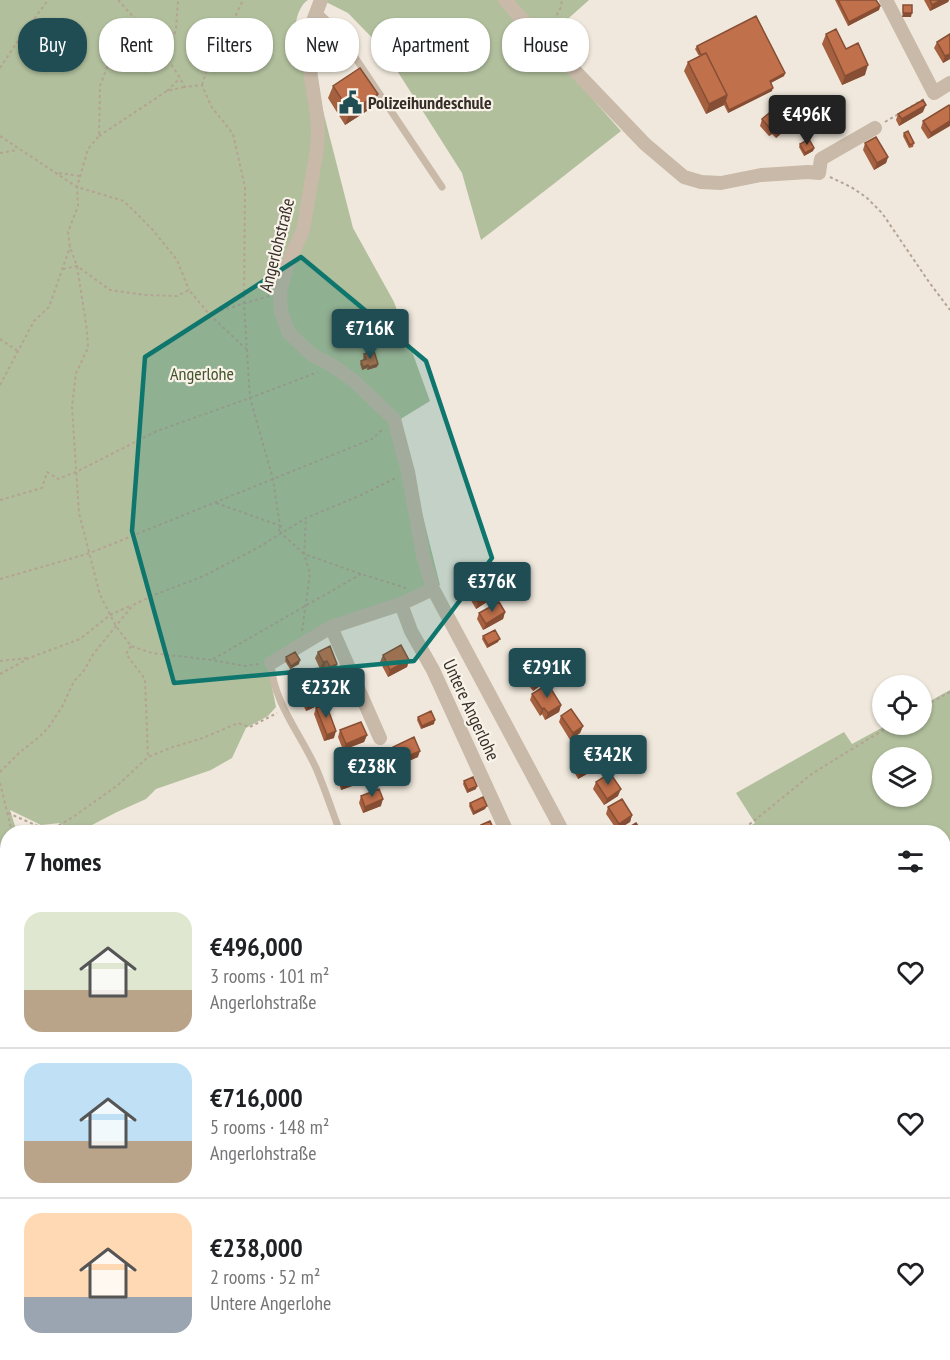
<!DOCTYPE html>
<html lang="en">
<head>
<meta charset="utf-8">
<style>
	:root { --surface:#fff; --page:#f2f2f2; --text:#202124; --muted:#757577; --line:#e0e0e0; --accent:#204d54 }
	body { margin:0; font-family:"PT Sans Narrow",sans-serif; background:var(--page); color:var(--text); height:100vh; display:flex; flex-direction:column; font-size:22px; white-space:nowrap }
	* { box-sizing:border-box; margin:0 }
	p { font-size:20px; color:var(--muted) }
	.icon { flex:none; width:33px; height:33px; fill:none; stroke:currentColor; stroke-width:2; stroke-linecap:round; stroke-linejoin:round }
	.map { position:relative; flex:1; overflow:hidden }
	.details { position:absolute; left:0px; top:825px; width:951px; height:536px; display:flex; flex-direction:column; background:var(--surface); border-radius:24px 24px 0 0; box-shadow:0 2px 4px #0004 }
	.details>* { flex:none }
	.top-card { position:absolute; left:18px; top:18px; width:600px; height:54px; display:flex; gap:12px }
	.buttons { position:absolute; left:872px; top:675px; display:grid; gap:12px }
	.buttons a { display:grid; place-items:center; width:60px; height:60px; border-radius:50%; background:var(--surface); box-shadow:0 2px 4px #0004; font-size:30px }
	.price { position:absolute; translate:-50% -51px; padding:0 14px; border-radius:6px; background:var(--accent); color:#fff; font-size:20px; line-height:39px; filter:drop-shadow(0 2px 3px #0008) }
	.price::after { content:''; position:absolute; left:50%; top:36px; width:18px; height:14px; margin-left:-9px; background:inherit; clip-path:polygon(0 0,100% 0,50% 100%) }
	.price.selected { background:#222; color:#fff }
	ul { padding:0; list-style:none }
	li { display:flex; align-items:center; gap:18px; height:150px; padding:0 24px }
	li+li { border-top:2px solid var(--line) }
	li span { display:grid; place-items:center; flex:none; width:168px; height:120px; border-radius:18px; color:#555 }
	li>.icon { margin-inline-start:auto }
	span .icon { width:72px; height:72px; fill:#fffc; stroke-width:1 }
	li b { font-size:26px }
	h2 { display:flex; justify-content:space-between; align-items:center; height:72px; padding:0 24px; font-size:26px }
	.tag { padding:0 21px; border-radius:24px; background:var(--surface); box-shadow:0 2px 4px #0004; font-size:21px; line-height:54px }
	.tag.selected { background:var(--accent); color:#fff }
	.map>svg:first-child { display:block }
	.green { fill:#b1bf9c; fill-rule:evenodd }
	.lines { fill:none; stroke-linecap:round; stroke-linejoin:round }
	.path { stroke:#b4a393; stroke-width:2; stroke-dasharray:3 3; stroke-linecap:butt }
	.lane { stroke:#c8b9a8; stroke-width:7 }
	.street { stroke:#c8b9a8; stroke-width:14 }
	.wall { fill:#a56040 }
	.shaded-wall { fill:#864e34 }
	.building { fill:#c0704b; stroke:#864e34; stroke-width:1.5 }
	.marked { fill:#0f766e; fill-opacity:0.2; stroke:#0f766e; stroke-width:4.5; stroke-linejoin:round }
	.labels { text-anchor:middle; stroke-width:4.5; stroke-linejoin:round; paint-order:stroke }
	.poi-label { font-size:18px; font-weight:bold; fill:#352d28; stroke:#f8f2e8; text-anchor:start }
	.street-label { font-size:18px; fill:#352d28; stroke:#f8f2e8 }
	.park-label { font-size:18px; fill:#42522d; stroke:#f8f2e8 }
</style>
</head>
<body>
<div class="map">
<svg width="950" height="1360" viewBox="0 0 950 1360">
	<rect width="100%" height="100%" fill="#f0e8dc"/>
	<path class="green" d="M0,0H308C291,11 294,49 295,67H306L319,95L353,228L394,302L430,401L399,420L440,585L348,615L267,662L276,707L268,716L246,728L232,758L211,770L156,789L146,799L117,812L90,826L69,829L60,823L41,825L10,810L17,832H8L7,948L0,951Z
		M322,0H589L542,42L621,131L551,186L481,240L462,173L384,50L348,13Z
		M950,690V1105L944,1106V832H741L755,823L736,793L844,732L852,744L887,725L921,724V706ZM882,758H921V796H882Z
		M944,1244L950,1246V1360H793V1353H944Z
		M81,1353H307L308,1360H54Z
		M404,1353H502L488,1360H405Z"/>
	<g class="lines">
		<path class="path" d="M118,0C143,27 167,54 185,87L202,85L211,106L233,134L245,187L244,304L250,398L273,479L281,533L304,554L361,574L406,588
			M141,25L111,57L100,86L99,136L88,149L77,187L78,206L68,232L70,247L77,266L87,330L88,348L76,373L72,407L79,513L100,595L116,626L131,646L152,653L212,660L245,666L259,664
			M548,31L561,7L562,0
			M167,57L176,29L178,0
			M0,68L18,41L48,0
			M202,85L211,57L222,44L243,0
			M167,91L180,78
			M885,122L924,99
			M0,136L77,187L124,201L152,229L177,260L189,290
			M99,136L167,91L184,87
			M0,153L18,150
			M59,173L80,176
			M830,177L851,187L866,197L882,213L929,282L950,310
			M63,269L77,266L110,290L145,295L177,296L189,290L209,314L246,349
			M209,314L269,296
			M0,339L19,352
			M0,385L34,321L49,307L70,247
			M0,500L42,488L47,472L58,479L76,472L157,431L250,398L318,372
			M216,503L281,526L277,534
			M0,579L90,553L372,439L384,428
			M302,631L310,573L304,554L306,518
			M131,646L126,654L145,679L148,757
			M213,659L361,574
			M0,661L27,658
			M0,674L29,658L80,639L110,615L132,605
			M921,708L950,692
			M0,772L19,753L39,737L48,728L62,707L74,681L83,672L94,653L133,605L154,595L204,576L259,547L306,518L359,496L398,477
			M0,783L12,832
			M8,813L40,827H56L73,817L118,785L148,757L170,748L203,738L238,723L250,727L277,713
			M740,832L813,773L893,724
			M0,958L8,954
			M944,997L950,993
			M944,1076L950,1074
			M402,1353L404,1360"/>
		<path class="lane" d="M317,11L331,24L340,35L442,187
			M271,663C273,702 300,733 316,768C325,789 332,811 340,832
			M0,1044L8,1117
			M944,1209L950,1208
			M31,1353L32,1360
			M248,1353L250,1360
			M140,1360L157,1353"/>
		<path class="street" d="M321,0L310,29L308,51L311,77L317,116L318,136L316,155L303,230L287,265L280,292L281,312L289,333L311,354L333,366L353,380L394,419L408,472L423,556L433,589L563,832
			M505,0L542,42L555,50L645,144L684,177L701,182L721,183L761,175L808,172L819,173L821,159L875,128
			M886,0L934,93L950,83
			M401,604L411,631L433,670L507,832
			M331,627L380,738
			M271,663L331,627L401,604L433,589
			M537,1353L544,1360
			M739,1353L744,1360
			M72,1360L97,1353
			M502,1360L516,1353"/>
	</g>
	<path class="wall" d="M835,0H876L880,6L879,10L848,26Z
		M924,0H949L948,2L930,11Z
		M826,34L865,75L842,85L822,44Z
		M937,42L950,59L943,63L934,48Z
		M697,46L785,73L784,76L771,83L772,91L728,113L724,105L706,114L684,71L688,62L699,56L695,49Z
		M333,86L378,94L373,107L345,125L328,98Z
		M949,105L928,139L921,128L923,121Z
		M923,112L899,126L896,120L898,114Z
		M762,119L786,124L784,131L776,138L772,134L769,136L760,126Z
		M904,133L914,143L913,147L909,148L903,136Z
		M865,143L888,157L886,163L874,170L863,150Z
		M800,144L814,148L813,151L804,156L799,147Z
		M364,354L378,364L377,367L367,370V368L362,370L360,364L361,361L364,360L363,358Z
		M464,576L487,602L476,609L461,583Z
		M505,612L503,619L483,630L477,619L479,613Z
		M483,636L498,642L487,648L482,639Z
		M318,652L337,664L335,670L327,673L324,667L320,669L315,658Z
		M383,655L409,660L407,667L388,677L380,662Z
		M286,657L299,664L290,669L285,661Z
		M526,673L541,685L533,691L524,679Z
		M299,683L319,705L306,711L296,690Z
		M532,694L561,705L559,712L545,720L542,714L540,716L530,700Z
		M316,708L334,738L324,741L314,714Z
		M561,716L583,726L580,733L570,740L559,722Z
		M418,717L434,724L421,729L417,720Z
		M340,730L367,735L364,742L343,750L338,737Z
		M393,747L418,757L397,766L391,753Z
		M572,758L594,765L592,771L578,779L570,764Z
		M338,767L349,777L355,780L352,786L341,790L336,774Z
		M464,781L476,789L467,793L463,784Z
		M596,782L618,796L604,805L593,789Z
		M361,796L381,806L363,813L359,803Z
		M470,803L485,809L473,815L469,806Z
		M608,807L632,815L630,822L617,830L606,814Z
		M481,825L495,832H481L480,828Z
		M3,965H8V987L3,988L1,972Z
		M8,1009V1035H7L4,1017Z
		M0,1327H8V1351H7L6,1347L2,1348L1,1338H0Z
		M221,1353H237L236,1357L228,1360H222L220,1354Z
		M310,1353H348L322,1360H312Z
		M686,1353H696L695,1356L690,1359Z
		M766,1353H788V1360H765Z"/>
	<path class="shaded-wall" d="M941,0H949L948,2L930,11L932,5Z
		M880,6L879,10L848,26L849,22Z
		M903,13H912L911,17H902Z
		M950,54V59L943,63L945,56Z
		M868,65L865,75L842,85L845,76Z
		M785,73L784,76L768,84L770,81Z
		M773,88L772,91L728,113L729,110Z
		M378,94L373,107L345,125L350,112Z
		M727,95L724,105L706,114L709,104Z
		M926,105L923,112L899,126L902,119Z
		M950,121V126L928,139L931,133Z
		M786,124L784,131L776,138L778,131Z
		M774,127L772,134L769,136L771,130Z
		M814,148L813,151L804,156L805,153Z
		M888,157L886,163L874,170L877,163Z
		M378,364L377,367L367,370L369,367Z
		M368,365L367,368L362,370L363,367Z
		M490,596L487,602L476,609L478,602Z
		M505,612L503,619L483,630L486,624Z
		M500,639L498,642L487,648L488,645Z
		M300,660L299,664L290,669L291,666Z
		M409,660L407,667L388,677L390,670Z
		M327,661L324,667L320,669L323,662Z
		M337,664L335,670L327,673L330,667Z
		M543,678L541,685L533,691L535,684Z
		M321,699L319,705L306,711L308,705Z
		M561,705L559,712L545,720L548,713Z
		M544,708L542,714L540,716L542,709Z
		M435,720L434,724L421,729L422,726Z
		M583,726L580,733L570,740L573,733Z
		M336,731L334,738L324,741L327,735Z
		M367,735L364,742L343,750L346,744Z
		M420,751L418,757L397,766L399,760Z
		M594,765L592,771L578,779L580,773Z
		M355,780L352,786L341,790L343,783Z
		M477,786L476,789L467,793L468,790Z
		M621,789L618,796L604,805L607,799Z
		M383,799L381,806L363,813L365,807Z
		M487,806L485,809L473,815L474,812Z
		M632,815L630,822L617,830L619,824Z
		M5,981H8V987L3,988Z
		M8,1161L5,1168H0V1162Z
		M8,1221V1227L0,1228V1222Z
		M2,1231H8V1234L0,1235Z
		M8,1240L7,1243L0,1244V1241Z
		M8,1275L6,1281L0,1282V1276Z
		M8,1285V1289L0,1293V1287Z
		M8,1316V1322L0,1323L2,1317Z
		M4,1341H8V1346L7,1344L6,1347L2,1348Z
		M292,1353H300L291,1356Z
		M337,1353H348L322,1360H314Z
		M665,1353H669L658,1360H653Z
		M238,1354L236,1357L228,1360H224V1358Z
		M768,1356L774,1357L773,1360H766Z"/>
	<path class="building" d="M838,0H876L880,6L849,22Z
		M930,0H941L932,5Z
		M903,5H912V13H903Z
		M756,16L785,73L770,81L773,88L729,110L725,101L727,95L706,53L701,55L697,46Z
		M836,29L846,49L858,43L868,65L845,76L826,34Z
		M950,34V54L945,56L937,42Z
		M706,53L727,95L709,104L688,62Z
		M360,68L378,94L350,112L333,86Z
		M923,100L926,105L902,119L898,114Z
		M949,105L950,107V121L931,133L923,121Z
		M774,109L786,124L778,131L774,127L771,130L762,119Z
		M908,131L914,143L910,145L904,133Z
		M876,137L888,157L877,163L865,143Z
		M809,139L814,148L805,153L800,144Z
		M374,351L378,364L369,367L368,365L363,367L361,361L366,359L364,354Z
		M475,570L490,596L478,602L464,576Z
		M499,602L505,612L486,624L479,613Z
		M495,630L500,639L488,645L483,636Z
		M401,645L409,660L390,670L383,655Z
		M330,646L337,664L330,667L327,661L323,662L318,652Z
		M295,652L300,660L291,666L286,657Z
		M534,667L543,678L535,684L526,673Z
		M312,678L321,699L308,705L299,683Z
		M548,684L561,705L548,713L544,708L542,709L532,694Z
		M326,704L336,731L327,735L316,708Z
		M571,709L583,726L573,733L561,716Z
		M431,711L435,720L422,726L418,717Z
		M361,722L367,735L346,744L340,730Z
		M414,737L420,751L399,760L393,747Z
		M586,750L594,765L580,773L572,758Z
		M346,765L349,777L354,775L355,780L343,783L338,767Z
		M610,773L621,789L607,799L596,782Z
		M473,777L477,786L468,790L464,781Z
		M379,789L383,799L365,807L361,796Z
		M483,797L487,806L474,812L470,803Z
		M622,799L632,815L619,824L608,807Z
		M490,821L495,832H484L481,825Z
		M636,823L642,832H624L623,831Z
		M3,965H8V981H5Z
		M0,1142H5L8,1161L0,1162Z
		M7,1186L8,1205L0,1206V1187Z
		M8,1207V1221L0,1222V1208Z
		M8,1226V1231H2L1,1227Z
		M7,1234L8,1240L0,1241V1235Z
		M8,1261V1275L0,1276V1262Z
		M8,1278V1285L0,1287V1280Z
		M8,1288V1316L2,1317L0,1302V1289Z
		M0,1327H5L6,1328H3L2,1335H0Z
		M8,1327V1341H4L3,1328Z
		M10,1353H20V1360H10Z
		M222,1353H237L238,1354L224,1358Z
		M312,1353H337L314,1359Z
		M355,1353H387L389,1360H329Z
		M637,1353H665L653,1360H638L635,1355Z
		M768,1353H788V1360H774V1357L768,1356Z"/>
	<path class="marked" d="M301,257L426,361L492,558L414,661L174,683L132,531L145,357Z"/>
	<defs>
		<symbol id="civic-bare" viewBox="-9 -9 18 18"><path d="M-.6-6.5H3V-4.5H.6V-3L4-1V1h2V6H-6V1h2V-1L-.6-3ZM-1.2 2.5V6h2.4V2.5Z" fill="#204d54" stroke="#f8f2e8" stroke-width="2.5" paint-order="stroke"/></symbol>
	</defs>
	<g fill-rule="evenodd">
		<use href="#civic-bare" x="334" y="86" width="33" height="33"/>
	</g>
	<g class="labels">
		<g class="poi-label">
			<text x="368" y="109">Polizeihundeschule</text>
		</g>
		<g class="street-label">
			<text transform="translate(277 245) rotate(-76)" y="6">Angerlohstraße</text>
			<text transform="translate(471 710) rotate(65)" y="6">Untere Angerlohe</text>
		</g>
		<g class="park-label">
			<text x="202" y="380">Angerlohe</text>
		</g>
	</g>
</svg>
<div class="buttons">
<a><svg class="icon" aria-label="locate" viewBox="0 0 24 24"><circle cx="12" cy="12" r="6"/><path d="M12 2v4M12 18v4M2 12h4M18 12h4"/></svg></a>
<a><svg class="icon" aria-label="layers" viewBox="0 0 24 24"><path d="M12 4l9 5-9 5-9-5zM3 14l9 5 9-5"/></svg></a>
</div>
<b class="price selected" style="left:807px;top:146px">€496K</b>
<b class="price" style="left:370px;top:360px">€716K</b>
<b class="price" style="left:492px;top:613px">€376K</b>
<b class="price" style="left:547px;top:699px">€291K</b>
<b class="price" style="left:326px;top:719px">€232K</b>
<b class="price" style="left:608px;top:786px">€342K</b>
<b class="price" style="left:372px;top:798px">€238K</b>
<div class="top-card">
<a class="tag selected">Buy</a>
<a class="tag">Rent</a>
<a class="tag">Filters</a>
<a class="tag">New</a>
<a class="tag">Apartment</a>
<a class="tag">House</a>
</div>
<section class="details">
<h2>7 homes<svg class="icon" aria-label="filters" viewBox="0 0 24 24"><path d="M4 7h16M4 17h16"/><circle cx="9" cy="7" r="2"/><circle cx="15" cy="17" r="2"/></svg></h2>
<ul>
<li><span style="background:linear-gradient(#dfe7d0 65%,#b9a48a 0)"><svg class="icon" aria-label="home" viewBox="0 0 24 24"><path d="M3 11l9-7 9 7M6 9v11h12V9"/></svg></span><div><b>€496,000</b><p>3 rooms · 101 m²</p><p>Angerlohstraße</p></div><svg class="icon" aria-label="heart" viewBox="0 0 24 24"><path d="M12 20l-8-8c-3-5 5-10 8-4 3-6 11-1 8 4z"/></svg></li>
<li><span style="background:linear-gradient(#bfe0f5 65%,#b9a48a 0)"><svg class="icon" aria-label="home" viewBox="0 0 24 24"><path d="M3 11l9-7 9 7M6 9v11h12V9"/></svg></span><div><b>€716,000</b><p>5 rooms · 148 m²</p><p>Angerlohstraße</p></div><svg class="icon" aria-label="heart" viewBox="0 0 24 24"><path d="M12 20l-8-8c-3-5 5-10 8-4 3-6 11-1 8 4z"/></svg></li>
<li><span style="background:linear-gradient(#ffd9b3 70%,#9aa5b1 0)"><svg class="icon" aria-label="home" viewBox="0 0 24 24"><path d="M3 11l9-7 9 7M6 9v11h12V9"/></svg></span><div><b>€238,000</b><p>2 rooms · 52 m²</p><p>Untere Angerlohe</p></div><svg class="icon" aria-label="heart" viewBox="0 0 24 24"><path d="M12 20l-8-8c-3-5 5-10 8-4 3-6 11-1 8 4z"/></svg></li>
</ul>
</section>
</div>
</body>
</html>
